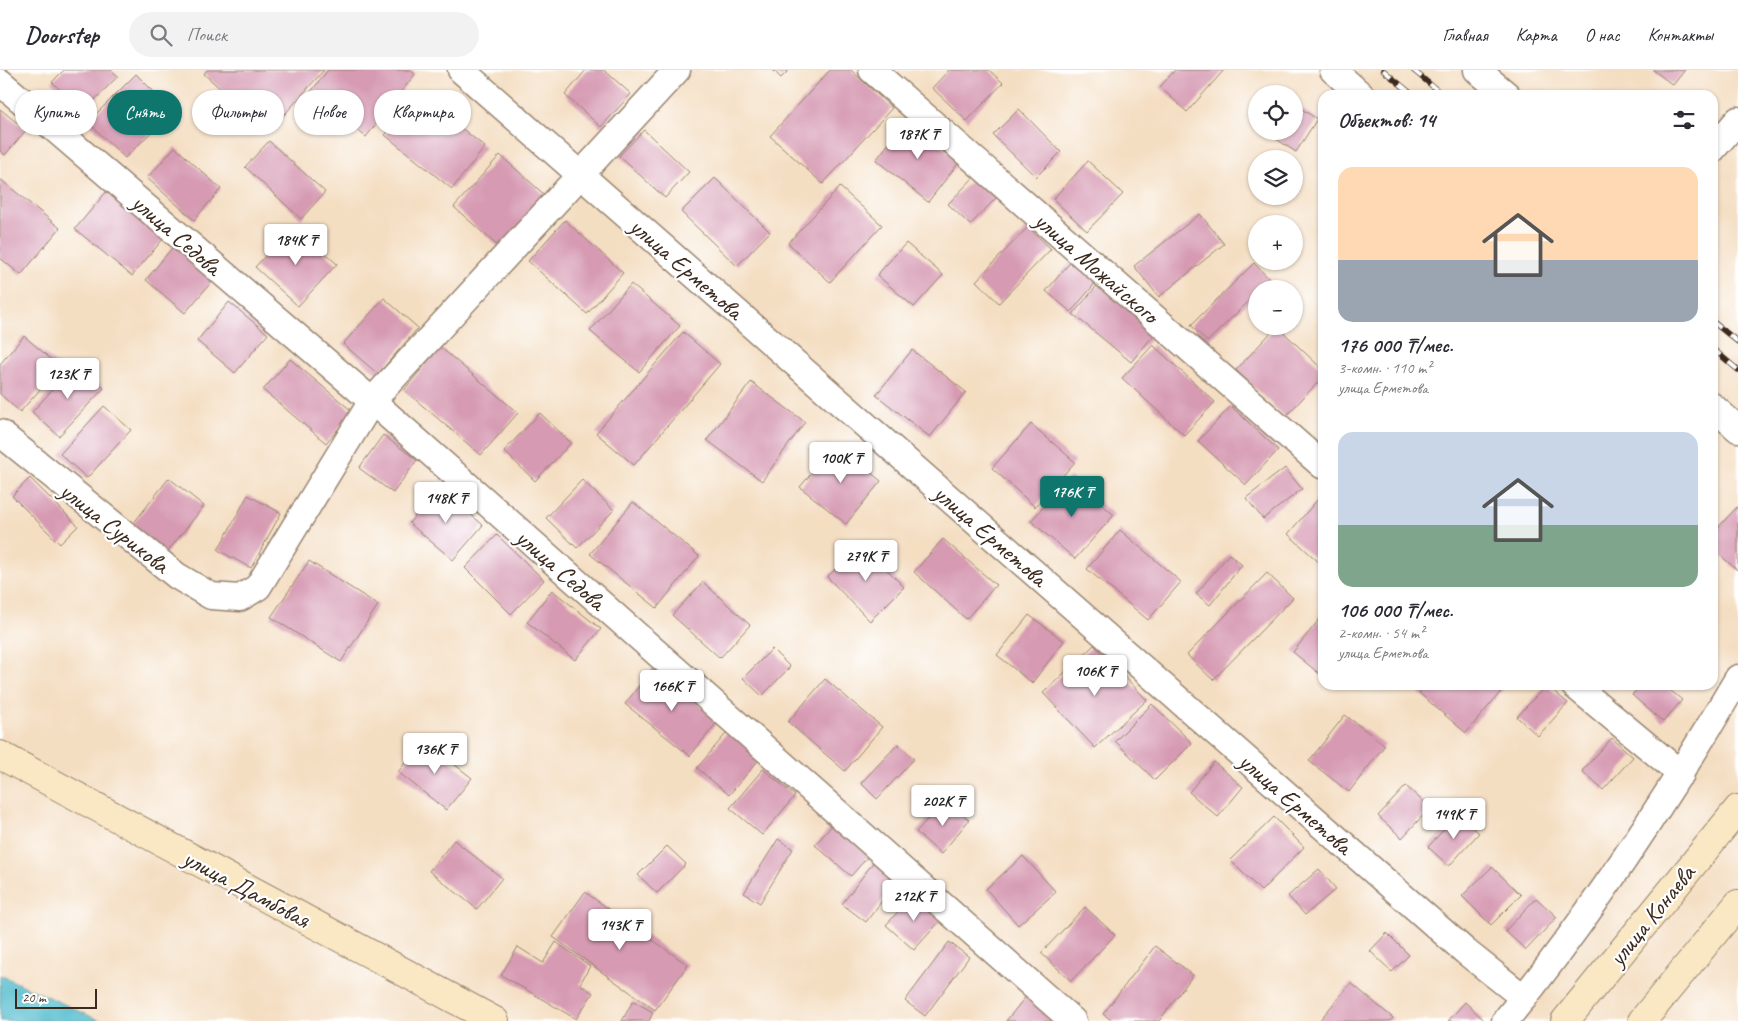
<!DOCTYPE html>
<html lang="ru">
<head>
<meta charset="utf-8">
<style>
	:root { --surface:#fff; --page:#f2f2f3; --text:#2b2b33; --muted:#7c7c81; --line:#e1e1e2; --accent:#0f766e }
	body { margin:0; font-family:Caveat,sans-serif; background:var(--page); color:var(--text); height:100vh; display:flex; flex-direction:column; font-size:19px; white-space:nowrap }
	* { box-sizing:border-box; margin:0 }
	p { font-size:16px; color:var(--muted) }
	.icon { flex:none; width:28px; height:28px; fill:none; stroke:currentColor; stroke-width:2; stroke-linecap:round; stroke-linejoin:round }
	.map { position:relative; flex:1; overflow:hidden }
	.sheet { position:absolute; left:1318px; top:20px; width:400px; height:600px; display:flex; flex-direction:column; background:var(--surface); border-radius:15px; box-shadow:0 1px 4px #0004 }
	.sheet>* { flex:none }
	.top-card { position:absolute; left:15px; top:20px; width:475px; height:45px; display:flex; gap:10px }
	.tools { position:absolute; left:1248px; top:15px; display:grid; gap:10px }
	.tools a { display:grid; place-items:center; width:55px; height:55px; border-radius:50%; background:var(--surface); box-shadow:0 1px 4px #0004; font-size:25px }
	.scale { position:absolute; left:15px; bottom:12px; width:82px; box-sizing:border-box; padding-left:5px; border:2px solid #3b2a1e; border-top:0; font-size:14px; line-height:18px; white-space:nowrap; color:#3b2a1e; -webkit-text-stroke:4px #fff; paint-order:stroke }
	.price { position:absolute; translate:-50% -42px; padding:0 11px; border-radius:5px; background:#fff; color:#222; font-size:16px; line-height:32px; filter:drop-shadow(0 1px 2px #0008) }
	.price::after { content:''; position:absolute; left:50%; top:30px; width:15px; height:11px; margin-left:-8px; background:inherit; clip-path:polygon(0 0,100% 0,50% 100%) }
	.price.on { background:var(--accent); color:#fff }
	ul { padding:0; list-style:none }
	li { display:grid; align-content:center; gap:10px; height:265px; padding:0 20px }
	li span { display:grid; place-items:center; height:155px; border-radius:15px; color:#555 }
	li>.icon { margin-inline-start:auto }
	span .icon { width:90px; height:90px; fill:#fffc; stroke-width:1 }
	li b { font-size:21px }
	h2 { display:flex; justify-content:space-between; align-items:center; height:60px; padding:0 20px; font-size:21px }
	.tag { padding:0 18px; border-radius:22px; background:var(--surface); box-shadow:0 1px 4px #0004; font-size:18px; line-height:45px }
	.tag.on { background:var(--accent); color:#fff }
	header { display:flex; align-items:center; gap:30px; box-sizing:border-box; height:70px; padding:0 25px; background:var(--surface); border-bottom:1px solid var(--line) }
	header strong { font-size:24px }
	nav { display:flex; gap:28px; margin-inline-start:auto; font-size:18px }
	.search { width:350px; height:45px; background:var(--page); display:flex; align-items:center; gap:12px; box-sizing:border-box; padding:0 18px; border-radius:28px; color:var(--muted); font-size:19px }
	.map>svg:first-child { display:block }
	.water { fill:#51bbcd; stroke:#467276 }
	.building { fill:#d69ab2 }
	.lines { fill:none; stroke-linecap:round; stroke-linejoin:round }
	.street-casing { stroke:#988470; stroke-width:29 }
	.secondary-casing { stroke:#988470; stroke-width:30 }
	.street { stroke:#fff; stroke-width:26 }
	.secondary { stroke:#fae7c3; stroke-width:28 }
	.rail-casing { stroke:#3b2a1e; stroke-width:5.5 }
	.rail { stroke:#fff; stroke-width:4; stroke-dasharray:11; stroke-linecap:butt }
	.labels { text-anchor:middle; stroke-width:4.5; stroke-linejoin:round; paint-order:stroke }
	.street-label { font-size:25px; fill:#3b2a1e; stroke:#fff }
</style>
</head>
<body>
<header>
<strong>Doorstep</strong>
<div class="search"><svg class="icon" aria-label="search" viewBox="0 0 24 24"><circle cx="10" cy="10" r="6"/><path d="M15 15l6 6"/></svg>Поиск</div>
<nav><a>Главная</a><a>Карта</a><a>О нас</a><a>Контакты</a></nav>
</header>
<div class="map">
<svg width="1738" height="951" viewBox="0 0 1738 951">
	<rect width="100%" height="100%" fill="#fff"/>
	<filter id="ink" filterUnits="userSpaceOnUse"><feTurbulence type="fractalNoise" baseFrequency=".02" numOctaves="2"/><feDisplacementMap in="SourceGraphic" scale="10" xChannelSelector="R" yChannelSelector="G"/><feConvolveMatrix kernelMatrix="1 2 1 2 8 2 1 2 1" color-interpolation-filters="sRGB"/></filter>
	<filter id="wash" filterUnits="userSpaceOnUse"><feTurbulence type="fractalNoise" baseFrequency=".0096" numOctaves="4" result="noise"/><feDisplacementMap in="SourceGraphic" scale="20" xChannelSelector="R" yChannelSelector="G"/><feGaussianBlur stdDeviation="1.12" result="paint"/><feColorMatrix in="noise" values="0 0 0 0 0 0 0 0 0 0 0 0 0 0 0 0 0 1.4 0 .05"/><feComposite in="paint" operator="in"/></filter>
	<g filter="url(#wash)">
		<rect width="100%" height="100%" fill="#f4dec2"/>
		<path class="water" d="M0,905L101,951H0Z"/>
		<g id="blocks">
			<path class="building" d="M64,0H111L118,6L83,42L52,12Z
				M207,0H324L269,62L204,4Z
				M328,0H410L415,4L366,67L310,23Z
				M586,0H604L631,24L601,57L565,25Z
				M773,0H789L781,8Z
				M830,0H851L892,38L823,114L770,66Z
				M949,0H989L1003,13L967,51L932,18Z
				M1175,0H1224L1187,42L1160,17Z
				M1653,0H1685L1673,15Z
				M136,4L173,41L125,88L88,52Z
				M419,24L485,77L452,119L385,65Z
				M1294,34L1317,49L1296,82L1264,61H1294Z
				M0,39L26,60L5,85L0,81Z
				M1019,39L1061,82L1036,107L993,65Z
				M908,49L960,91L928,132L876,90Z
				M644,60L689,102L665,128L619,86Z
				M269,71L325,122L301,149L245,97Z
				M175,77L221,119L194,150L147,108Z
				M500,85L547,127L501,179L454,137Z
				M1088,91L1123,124L1087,161L1053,129Z
				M978,103L1000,124L970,155L948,134Z
				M715,108L770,162L737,196L681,142Z
				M0,109L60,158L21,205L0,188Z
				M840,117L882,155L830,212L788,173Z
				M107,121L163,169L132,206L75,159Z
				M1200,144L1224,174L1159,227L1134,196Z
				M565,150L623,203L587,244L528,191Z
				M294,155L337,194L298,236L255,197Z
				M1028,157L1051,179L999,233L976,211Z
				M906,173L943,205L914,237L877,205Z
				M175,174L215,208L185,243L146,210Z
				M1073,189L1098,210L1071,242L1046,221Z
				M1254,193L1270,210L1262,219H1256V224L1207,272L1191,255Z
				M1100,212L1158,260L1131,292L1073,244Z
				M631,214L680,256L639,302L590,261Z
				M384,228L418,258L378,304L343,274Z
				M229,232L268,264L235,303L197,271Z
				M1277,256L1322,299V308L1285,347L1236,300Z
				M683,262L720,294L634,395L596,363Z
				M24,266L60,297L20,342L0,324V294Z
				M1153,275L1215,332L1184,365L1122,308Z
				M440,277L518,343L481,385L404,320Z
				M912,280L966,322L930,367L876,325Z
				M290,289L353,342L326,373L263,320Z
				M77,293L104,318L59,366L32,342Z
				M751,312L805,352L762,411L707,370Z
				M104,336L131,360L87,408L60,384Z
				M1231,336L1278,380L1246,415L1198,371Z
				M540,343L571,373L535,411L504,381Z
				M1031,354L1075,392L1035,437L992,398Z
				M383,365L417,390L393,423L359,398Z
				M836,374L881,411L846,454L800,417Z
				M1285,398L1302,419L1263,449L1246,428Z
				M1070,407L1114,445L1075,489L1031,451Z
				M30,408L78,456L60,474L12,426Z
				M169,408L204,436L164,486L129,459Z
				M582,410L614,440L577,478L546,448Z
				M440,418L483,455L453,490L409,453Z
				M248,425L281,443L251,498L218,480Z
				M1318,429L1322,433V495L1288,464Z
				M633,432L699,486L657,538L590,484Z
				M1738,436V499L1737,500L1712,478V464Z
				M1120,460L1181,512L1148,550L1087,499Z
				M497,465L544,510L511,544L465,498Z
				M943,469L996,515L966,549L914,502Z
				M862,474L904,517L870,551L827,507Z
				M1229,484L1242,495L1210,535L1196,524Z
				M309,491L378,535L341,592L271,547Z
				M1267,503L1293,528L1213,610L1187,585Z
				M703,512L750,555L720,588L672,545Z
				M552,520L601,559L575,590L527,552Z
				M1029,545L1064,571L1032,613L997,585Z
				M1322,546V606L1293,582Z
				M1094,575L1147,630L1095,678L1043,623Z
				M772,579L790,597L762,626L743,608Z
				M653,598L719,650L690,686L625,634Z
				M825,609L882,657L845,701L788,652Z
				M1426,615H1500L1504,618L1466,663L1419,623Z
				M1546,615L1568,633L1538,666L1517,647Z
				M1641,615H1664L1682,630L1663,652L1632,625Z
				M1152,634L1192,673L1155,710L1115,671Z
				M1345,645L1385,675L1349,722L1309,691Z
				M730,659L762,686L729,725L697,698Z
				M1612,668L1633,687L1603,720L1582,701Z
				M423,670L472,708L446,740L398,702Z
				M898,674L914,689L877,729L861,713Z
				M1214,692L1243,717L1218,747L1189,722Z
				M763,699L795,726L762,765L730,738Z
				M1406,716L1430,738L1402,768L1378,746Z
				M945,730L969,750L941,784L916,762Z
				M1458,744L1479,763L1449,796L1428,777Z
				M1274,747L1304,777L1261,821L1230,790Z
				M834,753L870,784L851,806L815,775Z
				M778,769L793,779L760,833L744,823Z
				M454,770L502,808L477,839L429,801Z
				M667,776L686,794L657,823L638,805Z
				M1023,786L1056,822L1018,855L986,819Z
				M875,790L899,808L866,852L842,834Z
				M1492,797L1521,825L1491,855L1462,826Z
				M1319,799L1336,819L1305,845L1288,826Z
				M585,822L688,895L655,940L553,867Z
				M913,825L941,850L914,880L886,855Z
				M1536,828L1557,847L1526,880L1505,861Z
				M1085,837L1115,865L1071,911L1041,883Z
				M1387,863L1409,885L1392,902L1370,881Z
				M556,872L590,896L580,914L593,923L576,949L501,905L518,877L543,893Z
				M949,872L969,887L925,946L905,931Z
				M1155,876L1193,905L1159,951H1113L1103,944Z
				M1351,913L1393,948L1390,951H1319Z
				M1027,925L1058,951H1006Z
				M633,931L653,942L649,951H622Z
				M1465,932L1485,951H1448Z"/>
		</g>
	</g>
	<g filter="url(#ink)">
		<use href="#blocks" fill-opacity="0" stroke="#988470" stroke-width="1"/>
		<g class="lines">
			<defs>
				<path id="street" d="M461,0L1466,882L1524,928
					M872,0L1322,395
					M1333,0L1361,25
					M1477,0L1507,25
					M0,12L372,331L1073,951
					M1712,80L1738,50
					M1712,336L1738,359
					M0,363L177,506L211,526L240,528L258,517L372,331L677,0
					M1574,615L1681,704
					M1505,951C1593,843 1668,727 1738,608"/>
				<path id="secondary" d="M0,685L495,951
					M1565,951L1738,739
					M1642,951L1738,834"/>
			</defs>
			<use href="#street" class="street-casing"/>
			<use href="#secondary" class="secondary-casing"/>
			<use href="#street" class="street"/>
			<use href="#secondary" class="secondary"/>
			<defs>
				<path id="rail" d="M1383,0L1413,25
					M1413,0L1443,25
					M1712,251L1738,272
					M1712,278L1738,300"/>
			</defs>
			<use href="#rail" class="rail-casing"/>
			<use href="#rail" class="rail"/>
		</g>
	</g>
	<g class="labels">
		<g class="street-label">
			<text transform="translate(177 164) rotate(41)" y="9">улица Седова</text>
			<text transform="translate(1097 197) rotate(41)" y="9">улица Можайского</text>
			<text transform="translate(687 198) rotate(41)" y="9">улица Ерметова</text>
			<text transform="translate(115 457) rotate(38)" y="9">улица Сурикова</text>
			<text transform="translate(991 465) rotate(41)" y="9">улица Ерметова</text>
			<text transform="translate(561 499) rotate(41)" y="9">улица Седова</text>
			<text transform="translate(1296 733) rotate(41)" y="9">улица Ерметова</text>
			<text transform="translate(247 818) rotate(28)" y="9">улица Дамбовая</text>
			<text transform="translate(1651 845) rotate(-51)" y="9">улица Конаева</text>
		</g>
	</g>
</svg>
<div class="tools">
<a><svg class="icon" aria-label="locate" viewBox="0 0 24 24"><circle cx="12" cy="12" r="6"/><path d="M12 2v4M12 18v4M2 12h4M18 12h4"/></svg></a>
<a><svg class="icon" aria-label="layers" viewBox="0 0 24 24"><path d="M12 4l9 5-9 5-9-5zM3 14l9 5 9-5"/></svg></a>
<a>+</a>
<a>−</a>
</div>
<div class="scale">20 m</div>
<b class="price" style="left:918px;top:90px">187K ₸</b>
<b class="price" style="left:296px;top:196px">184K ₸</b>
<b class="price" style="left:68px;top:330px">123K ₸</b>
<b class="price" style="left:841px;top:414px">100K ₸</b>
<b class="price on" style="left:1072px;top:448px">176K ₸</b>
<b class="price" style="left:446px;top:454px">148K ₸</b>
<b class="price" style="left:866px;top:512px">279K ₸</b>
<b class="price" style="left:1095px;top:627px">106K ₸</b>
<b class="price" style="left:672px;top:642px">166K ₸</b>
<b class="price" style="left:435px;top:705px">136K ₸</b>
<b class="price" style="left:943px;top:757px">202K ₸</b>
<b class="price" style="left:1454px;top:770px">149K ₸</b>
<b class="price" style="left:914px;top:852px">212K ₸</b>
<b class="price" style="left:620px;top:881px">143K ₸</b>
<div class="top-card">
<a class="tag">Купить</a>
<a class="tag on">Снять</a>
<a class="tag">Фильтры</a>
<a class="tag">Новое</a>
<a class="tag">Квартира</a>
</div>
<section class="sheet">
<h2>Объектов: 14<svg class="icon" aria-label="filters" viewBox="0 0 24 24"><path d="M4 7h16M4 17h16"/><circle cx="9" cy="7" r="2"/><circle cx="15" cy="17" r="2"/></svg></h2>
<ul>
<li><span style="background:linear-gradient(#ffd9b3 60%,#9aa5b1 0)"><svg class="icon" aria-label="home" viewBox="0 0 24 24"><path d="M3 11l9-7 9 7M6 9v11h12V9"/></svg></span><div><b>176 000 ₸/мес.</b><p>3-комн. · 110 m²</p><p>улица Ерметова</p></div></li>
<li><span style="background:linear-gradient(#c9d6e8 60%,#7fa58c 0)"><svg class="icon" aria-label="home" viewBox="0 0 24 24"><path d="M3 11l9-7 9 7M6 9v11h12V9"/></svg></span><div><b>106 000 ₸/мес.</b><p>2-комн. · 54 m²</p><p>улица Ерметова</p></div></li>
</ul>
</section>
</div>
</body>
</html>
